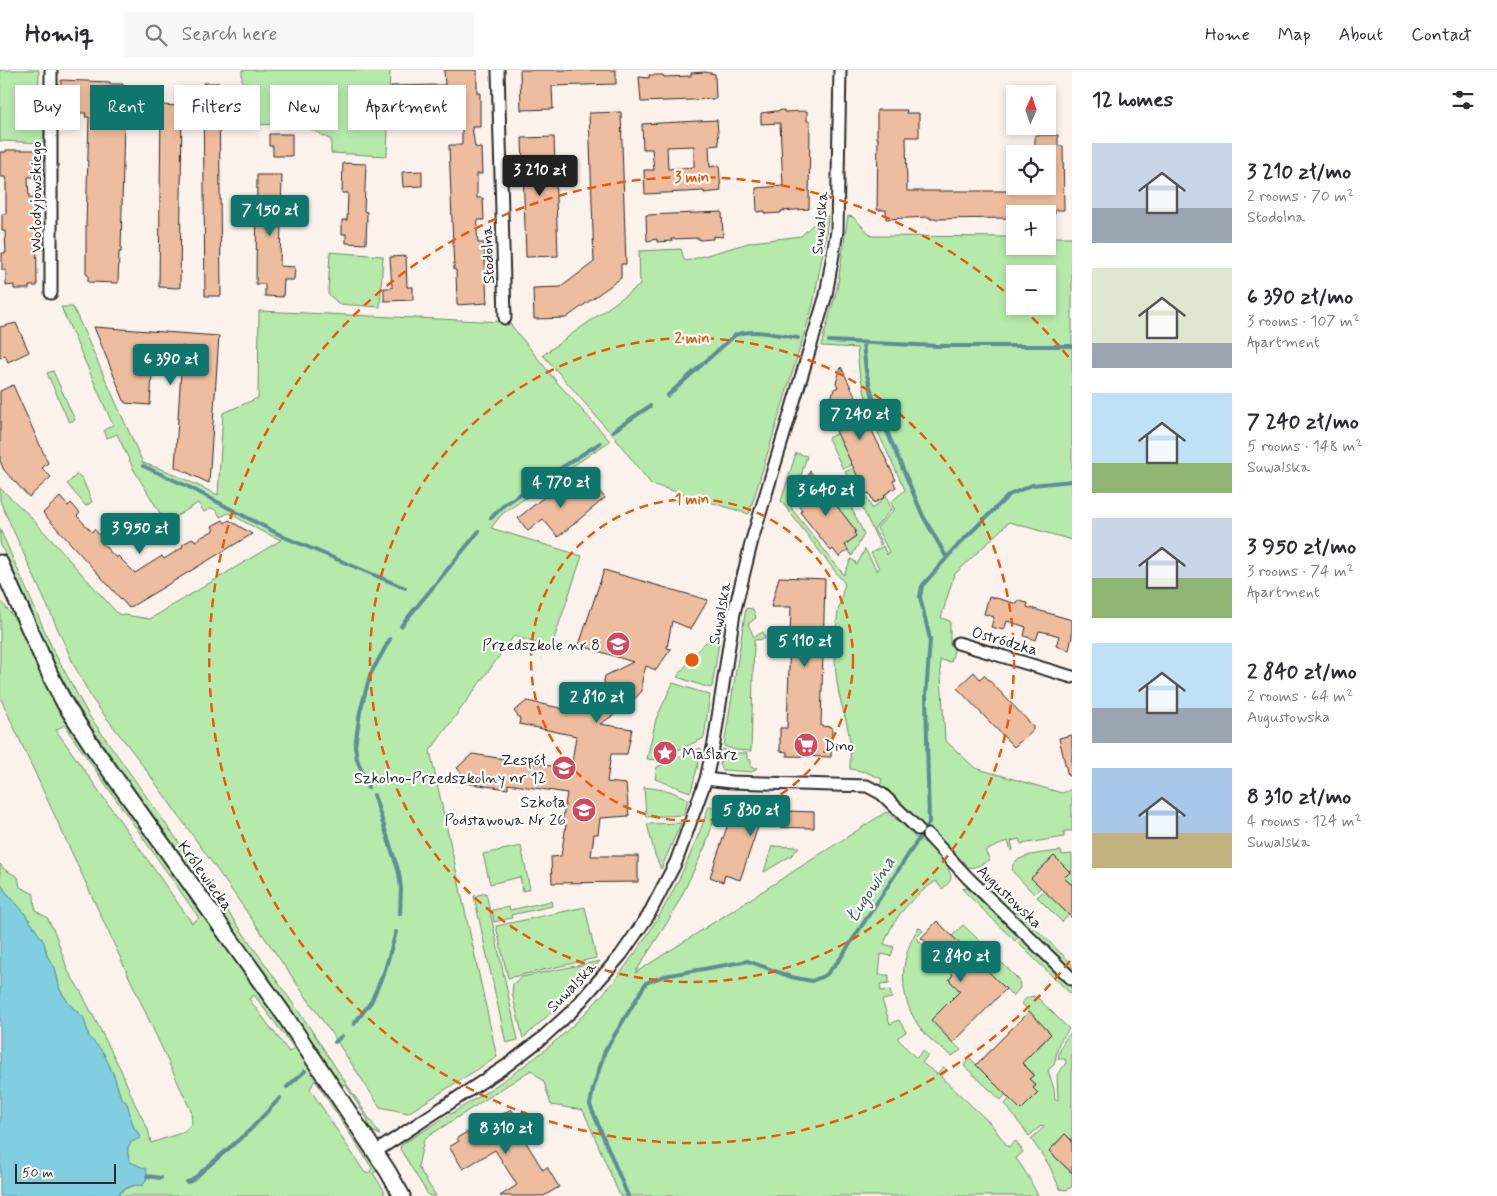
<!DOCTYPE html>
<html lang="en">
<head>
<meta charset="utf-8">
<style>
	:root { --surface:#fff; --page:#f7f7f7; --text:#2b2b33; --muted:#7c7c81; --line:#e1e1e2; --accent:#0f766e }
	body { margin:0; font-family:Mynerve,sans-serif; background:var(--page); color:var(--text); height:100vh; display:flex; flex-direction:column; font-size:19px; white-space:nowrap }
	* { box-sizing:border-box; margin:0 }
	p { font-size:16px; color:var(--muted) }
	.icon { flex:none; width:28px; height:28px; fill:none; stroke:currentColor; stroke-width:2; stroke-linecap:round; stroke-linejoin:round }
	.map { position:relative; flex:1; overflow:hidden }
	.drawer { display:flex; flex-direction:column; background:var(--surface); width:425px }
	.drawer>* { flex:none }
	.banner { position:absolute; left:15px; top:15px; width:475px; height:45px; display:flex; gap:10px }
	.needle { width:32px; rotate:3deg }
	.controls { position:absolute; left:1006px; top:15px; display:grid; gap:10px }
	.controls a { display:grid; place-items:center; width:50px; height:50px; border-radius:0px; background:var(--surface); box-shadow:0 2px 8px #0003; font-size:25px }
	.scale { position:absolute; left:15px; bottom:12px; width:101px; box-sizing:border-box; padding-left:5px; border:2px solid #2b2b2b; border-top:0; font-size:14px; line-height:18px; white-space:nowrap; color:#2b2b2b; -webkit-text-stroke:4px #fff; paint-order:stroke }
	.price { position:absolute; translate:-50% -42px; padding:0 11px; border-radius:5px; background:var(--accent); color:#fff; font-size:16px; line-height:32px; filter:drop-shadow(0 1px 2px #0008) }
	.price::after { content:''; position:absolute; left:50%; top:30px; width:15px; height:11px; margin-left:-8px; background:inherit; clip-path:polygon(0 0,100% 0,50% 100%) }
	.price.on { background:#222; color:#fff }
	ul { padding:0; list-style:none }
	li { display:flex; align-items:center; gap:15px; height:125px; padding:0 20px }
	li span { display:grid; place-items:center; flex:none; width:140px; height:100px; border-radius:0px; color:#555 }
	li>.icon { margin-inline-start:auto }
	span .icon { width:60px; height:60px; fill:#fffc; stroke-width:1 }
	li b { font-size:21px }
	h2 { display:flex; justify-content:space-between; align-items:center; height:60px; padding:0 20px; font-size:21px }
	.tag { padding:0 18px; border-radius:0px; background:var(--surface); box-shadow:0 2px 8px #0003; font-size:18px; line-height:45px }
	.tag.on { background:var(--accent); color:#fff }
	header { display:flex; align-items:center; gap:30px; box-sizing:border-box; height:70px; padding:0 25px; background:var(--surface); border-bottom:1px solid var(--line) }
	header strong { font-size:24px }
	nav { display:flex; gap:28px; margin-inline-start:auto; font-size:18px }
	.search { width:350px; height:45px; background:var(--page); display:flex; align-items:center; gap:12px; box-sizing:border-box; padding:0 18px; border-radius:0px; color:var(--muted); font-size:19px }
	main { display:flex; flex:1; min-height:0 }
	.map>svg:first-child { display:block }
	.green { fill:#b5eaab; stroke:#708a6b; fill-rule:evenodd }
	.water { fill:#80cedf; stroke:#5e8d97 }
	.lines { fill:none; stroke-linecap:round; stroke-linejoin:round }
	.stream { stroke:#5e8d97; stroke-width:4 }
	.building { fill:#eebc9e; stroke:#2b2b2b; fill-rule:evenodd }
	.street-casing { stroke:#2b2b2b; stroke-width:15 }
	.secondary-casing { stroke:#2b2b2b; stroke-width:19 }
	.street { stroke:#fff; stroke-width:11 }
	.secondary { stroke:#fff; stroke-width:15 }
	.ring { fill:none; stroke:#e8590c; stroke-width:2.5; stroke-dasharray:9 6 }
	.labels { text-anchor:middle; stroke-width:4.5; stroke-linejoin:round; paint-order:stroke }
	.street-label { font-size:16px; fill:#2b2b2b; stroke:#fff }
	.poi-label { font-size:16px; fill:#2b2b2b; stroke:#fff; text-anchor:end }
	.water-label { font-size:18px; font-style:italic; fill:#445c61; stroke:#fff }
	.centre { fill:#e8590c; stroke:#fff; stroke-width:2.5 }
	.ring-label { font-size:15px; text-anchor:middle; font-weight:bold; fill:#e8590c; stroke:#fff; stroke-width:4.5; stroke-linejoin:round; paint-order:stroke }
</style>
</head>
<body>
<header>
<strong>Homiq</strong>
<div class="search"><svg class="icon" aria-label="search" viewBox="0 0 24 24"><circle cx="10" cy="10" r="6"/><path d="M15 15l6 6"/></svg>Search here</div>
<nav><a>Home</a><a>Map</a><a>About</a><a>Contact</a></nav>
</header>
<main>
<div class="map">
<svg width="1072" height="1126" viewBox="0 0 1072 1126">
	<rect width="100%" height="100%" fill="#fcf2ec"/>
	<filter id="ink" filterUnits="userSpaceOnUse"><feTurbulence type="fractalNoise" baseFrequency=".02" numOctaves="2"/><feDisplacementMap in="SourceGraphic" scale="10" xChannelSelector="R" yChannelSelector="G"/><feConvolveMatrix kernelMatrix="1 2 1 2 8 2 1 2 1" color-interpolation-filters="sRGB"/></filter>
	<g filter="url(#ink)">
		<path class="green" d="M0,0H39L38,45L44,44V73L0,71Z
			M242,0H390L387,86L331,83V70L307,57L242,53Z
			M822,146H828L826,166L813,235L749,444L651,414L615,368L543,285L640,215L639,181L681,179L684,189L686,191L752,172L801,166Z
			M848,146L853,147L872,166L1015,167V176H1048V167H1072V470L1009,452L954,505L941,548L950,551V575L955,577L951,592L940,590L945,670L975,698L1062,723L1072,719V761H1064V767L1021,774L1019,769L1011,771L1013,780L1011,781L1008,771L985,781L990,790C976,797 970,803 958,789L959,787L934,763L918,753L893,726L880,716L882,709L866,702L850,699C850,688 851,676 849,665C847,651 842,638 839,624C832,589 834,547 845,514L781,431L796,383L807,386L791,438L844,505L851,489L856,492L855,494L857,495L865,479L877,501L879,498L871,483L883,476L887,485L889,482L877,458L895,439L894,438H893L891,432L905,420L872,350L859,301L857,278L821,276L837,219ZM1015,204H1048V236H1015Z
			M330,182L383,186L380,237L339,234L328,224Z
			M61,237H73L143,393L167,401L218,425L223,343L258,328L259,241L505,252L511,255L556,311L610,371L502,444L491,458L582,486L551,578L514,566L430,681L497,987L408,1043L380,1037L334,967L235,825L139,690L92,629L74,595L0,431V418L27,443L118,544L150,549L281,470L259,460L229,443L220,447L217,441L212,438L204,442L198,433L166,453L134,400L117,364L107,368L104,360L113,355Z
			M53,301L75,350L69,352L47,303Z
			M840,362L852,395L843,399L828,368Z
			M857,397V404L872,439L884,428V425L886,424L891,440L874,459L882,474L880,475L845,402Z
			M77,404L82,408L92,432L86,436L67,414Z
			M845,425L864,464L852,486L845,475L856,466L854,463L856,461L846,448L837,442L840,439L833,431Z
			M0,459L53,580L88,644L306,952L380,1065L372,1061L367,1054L368,1053V1050L345,1014L342,1015L301,955L83,646L58,602L0,473Z
			M0,530L21,557L85,678L298,978L377,1101L373,1103L385,1122L383,1123L384,1126H117C124,1117 136,1116 146,1111L147,1105L140,1097L130,1092C125,1077 128,1073 141,1067L133,1056L127,1033L121,1028L114,1006L103,982L89,967L84,948L70,935L60,920L55,898L47,886L46,879L41,868L23,841L6,822L0,813V794L4,799L18,807L20,817L34,824C35,839 33,841 47,847L55,863L68,901L81,922L121,1000L134,1032L148,1059L151,1073L184,1062L192,1053L191,1041L0,627ZM64,655L199,848L192,853L56,660ZM254,925L294,978L289,982L249,929ZM315,1010L372,1098L370,1102L365,1103L310,1019Z
			M746,538L753,539L756,548L748,554L754,567L763,562L765,569L754,570L751,681L735,680L724,676Z
			M718,560H721L712,617L710,618L677,607L698,580Z
			M673,613L710,625L704,668L657,690L647,689L656,649Z
			M700,678L702,680L691,721L690,722L655,709L657,697Z
			M723,679L735,683H747V689L751,690V697L757,698L752,702L723,700L720,695Z
			M644,717L670,721L688,729L684,745L646,747Z
			M709,736L718,738L705,777L683,823L670,848L635,903L886,742C896,750 906,754 915,762L913,766L926,773L950,796L948,799C954,808 950,813 942,819L936,811C912,827 894,846 884,874L894,877L891,886L881,884L879,905H889V913L880,914L881,921L890,920L892,928L882,930L890,954L899,950L906,962L897,968L916,988L923,981L928,985L922,993L937,1004L943,997L947,1000L941,1007L991,1054L1008,1077L1016,1071L1023,1082L1016,1088L1028,1106L1038,1126H620L583,1040L551,1035L544,1012L531,1000L424,1069L418,1097L436,1126H429L400,1079L401,1075C443,1048 488,1023 528,993C615,929 675,837 709,736Z
			M681,753L661,799L655,785L647,754Z
			M521,776L530,819L523,821L520,807L490,814L483,784Z
			M772,776L799,777L791,786L764,802Z
			M1061,781L1062,785L1072,784V815L1064,808L1070,802L1054,786L1031,808L1041,817L1034,824L1013,802C1012,798 1012,794 1016,791C1025,784 1050,782 1061,781Z
			M983,808L1031,855L1028,858L985,816Z
			M967,818L971,821L1019,867L1015,871L962,819Z
			M1046,819L1069,845L1062,852L1037,827Z
			M486,823L518,970L506,973L474,826Z
			M551,831L552,836L511,845L512,848L494,852L492,840L509,837L510,840Z
			M585,837L596,888L508,908L496,856Z
			M963,855L983,874L968,889L969,883L952,866Z
			M919,857L923,861L916,868L953,905L949,910L956,917L973,919L953,940L947,934L931,950L961,980L952,986C944,980 935,974 928,967C898,936 896,892 919,857Z
			M1034,857L1072,894V901L1031,861Z
			M1022,870L1072,919V925L1018,873Z
			M987,878L1019,910L1020,918L1013,926L976,889Z
			M600,891C576,919 551,944 523,968L512,923L513,914L521,907Z
			M1033,926L1039,929L1069,959L1059,973L1054,995L1048,1000L1054,1019L1055,1030H1058L1057,1005L1066,993L1065,989H1058C1060,978 1064,968 1072,962V1070L1065,1064L1049,1081L1072,1103V1117L1066,1120L1060,1119L1049,1095L1031,1069L1044,1057L1041,1056L1040,1057L1029,1066L1005,1034L1010,1028L1036,1016L1029,1009L1034,1004L1024,995L1017,1002L1030,974L1036,980L1051,964L1021,933L1027,928Z
			M969,987L1006,1024L1001,1030L964,996Z"/>
		<path class="water" d="M0,813L6,822L23,841L44,872L47,886L55,898L60,920L70,935L84,948L89,967L103,982L114,1006L121,1028L127,1033L133,1056L141,1068C127,1072 125,1078 130,1092L146,1099C148,1106 147,1110 142,1116C134,1113 122,1119 117,1126H0Z"/>
		<g class="lines">
			<path class="stream" d="M829,271L938,276H1072
				M863,273L866,301L874,331L923,446L947,488
				M667,326L735,265C755,258 777,265 798,268
				M613,361L650,336
				M143,396L187,416L284,467L405,518
				M491,448L505,434L600,373
				M401,556L479,461
				M368,718L357,689L355,676L360,642L370,605L390,569
				M374,725L399,803L401,819L400,844
				M354,954L371,932L385,900L396,862
				M335,972L342,966
				M287,1017L305,1001
				M147,1106L161,1108
				M187,1112L191,1111L250,1060L280,1028
				M628,1126L590,1035L593,1019L605,981L646,913L664,906L748,891L791,907L812,911L826,905L840,889L929,753L926,626L930,569L920,527L922,516L959,474L1009,425L1032,415L1072,411"/>
		</g>
		<path class="building" d="M444,0H477V23H480V57H472L475,77L481,78L482,104H477V128H483L484,150H478L477,162L478,173H484L487,233L457,235L456,200H454L449,75H462V42H452V25L391,27V16L445,15Z
			M520,0H616V14L552,16L553,39L521,40Z
			M705,2L715,4L716,29L641,32L639,7L649,8V5H663L664,7L691,6V3Z
			M61,10L110,12V14H123L122,33H125L124,47L121,182H119L118,213L88,212V205L86,204V156L89,47H85L86,43H60Z
			M203,13H219L221,226H205Z
			M161,35L182,36L180,218L159,217Z
			M784,40V42L807,41V51H810L809,139L781,141V143L765,144V141L757,142L756,118L783,116L780,53L761,54V43Z
			M877,40H907L906,43H919V67H906L907,121H1035V116H1048V84H1035V65H1058V76H1063L1064,140H1055V144H1015V147H1012V148L930,149V147L886,149V140H877L878,68H877Z
			M621,42L626,194H621V208L566,248L534,249L533,218L561,217L594,192L589,43Z
			M717,50L719,75L709,76L710,97L719,95L721,121L704,123V121L645,124L644,100H654L652,79H643L642,54ZM694,76V97L668,99L667,77Z
			M269,64H292V86H273V76H269Z
			M554,67L558,186L526,187L522,68Z
			M6,80H36V107H28L29,128H36L37,216H29V219H14V215L6,216V200H2V183H6L5,161H2V144H6V111L5,107H0V82H6Z
			M343,93L366,94L364,141L367,142L366,174L346,173V164H342V150H347L348,123H342Z
			M422,101V116L403,117L402,102Z
			M257,105H282L280,196L295,197L294,210H284L283,227L265,226V214H256Z
			M722,142L723,167L713,166V169L699,170V168L671,169L672,171L657,172V169L647,171L646,145Z
			M406,186L407,217H413V230L384,231V218H392L390,187Z
			M16,253L29,282L8,292L5,285L0,288V257Z
			M94,257L219,266L209,413L175,397L181,300H183L185,277L154,274L150,335L125,333Z
			M841,297L896,410L893,411L896,417L884,425L885,427L874,433L869,423L866,424L828,344L831,343L826,333L830,332L834,319L838,317L836,313Z
			M13,315L48,393L42,398L51,407L29,427L4,400L0,391V321Z
			M810,401L856,461L854,463L856,466L845,475L848,480L839,487L833,479L831,481L800,442L802,440L796,432L806,427L801,420L805,416Z
			M564,411L579,429L595,416L605,428L558,467L543,449L528,461L518,448Z
			M60,427L68,436L71,433L80,443L77,446L92,462L94,459L103,469L101,472L116,488L118,486L135,503L162,486L164,489L183,477L182,475L193,468L195,471L214,460L212,456L223,450L225,453L229,450L252,464L129,538L43,443Z
			M604,500L708,530L691,559L672,551L667,578L671,579L656,600L646,596L642,610V621L628,636L600,654L632,659L627,684H611L607,712L626,714L629,746L600,748L598,764H594L591,786H638V812L552,813L551,787L561,786L566,755L562,754L567,723L508,714V719L464,713L465,707L457,698L472,684L571,699L576,666L519,654L520,649L514,641L527,631L579,642L581,628L606,632L604,611L605,606L633,592L579,575Z
			M779,507L825,509L821,656L832,657L831,687L787,686V682L780,681V658H787L791,537H771Z
			M989,526L1017,534L1018,530L1023,532L1028,533L1027,537L1072,550V567L1069,580L1056,576L1059,566L1049,563L1039,561L1036,570L1024,566L1026,557L1017,554L1007,551L1004,560L991,557L994,547L984,544Z
			M974,602L980,609L984,605L1033,656V660L1014,677L957,618Z
			M1072,665V705L1068,706L1059,668Z
			M733,739L814,742V758L758,757L740,810L725,805L723,812L710,807Z
			M1054,786L1070,802L1064,808L1072,815V848L1031,808Z
			M937,851L1006,919L953,973L931,950L960,921L949,910L953,905L923,875L926,872L921,868Z
			M1029,941L1051,964L1022,993L1034,1005L1029,1009L1036,1015L1033,1018L1038,1023L1021,1040L976,995Z
			M511,1039L523,1059L519,1061L543,1100L547,1097L559,1117L544,1126H500L517,1115L495,1080L463,1099L449,1077L459,1071L457,1068L467,1062L468,1065L487,1054L485,1051L495,1045L497,1048Z
			M1065,1064L1072,1071V1103L1049,1081Z"/>
		<g class="lines">
			<defs>
				<path id="street" d="M51,0V223
					M498,0L505,248
					M958,573L1072,607
					M706,709L731,712L867,716L882,724L918,759
					M928,765L968,808L1072,909
					M375,1082L506,996L540,970L572,941L621,885L648,846L676,792L706,709L714,673L734,543L752,470L826,225L837,161L840,0"/>
				<path id="secondary" d="M0,493L52,609L65,634L93,677L285,946L387,1100L402,1126"/>
			</defs>
			<use href="#street" class="street-casing"/>
			<use href="#secondary" class="secondary-casing"/>
			<use href="#street" class="street"/>
			<use href="#secondary" class="secondary"/>
		</g>
	</g>
	<g class="ring">
		<circle cx="692" cy="590" r="161"/>
		<circle cx="692" cy="590" r="322"/>
		<path d="M1070 891A483 483 0 1 1 1012 228M1021 237A483 483 0 0 1 1070 289"/>
	</g>
	<defs>
		<symbol id="school-disc" viewBox="-11 -11 22 22"><circle r="9.5" fill="#d1495b" stroke="#fff"/><path d="M0-5L7-2L0 1L-7-2ZM-4 1L0 2.5L4 1V4Q0 6-4 4Z" fill="#fff"/></symbol>
		<symbol id="supermarket-disc" viewBox="-11 -11 22 22"><circle r="9.5" fill="#d1495b" stroke="#fff"/><path d="M-6-5.5h2.5l.6 2H6L4.5 2H-2.5L-4.4-4H-6ZM-1.5 3.2a1.3 1.3 0 1 0 .1 0ZM3 3.2a1.3 1.3 0 1 0 .1 0Z" fill="#fff"/></symbol>
		<symbol id="sight-disc" viewBox="-11 -11 22 22"><circle r="9.5" fill="#d1495b" stroke="#fff"/><path d="M0-6L1.8-2.2L6-1.7L2.9 1.2L3.7 5.4L0 3.3L-3.7 5.4L-2.9 1.2L-6-1.7L-1.8-2.2Z" fill="#fff"/></symbol>
	</defs>
	<g fill-rule="evenodd">
		<use href="#school-disc" x="604" y="560" width="28" height="28"/>
		<use href="#supermarket-disc" x="792" y="661" width="28" height="28"/>
		<use href="#sight-disc" x="651" y="669" width="28" height="28"/>
		<use href="#school-disc" x="550" y="684" width="28" height="28"/>
		<use href="#school-disc" x="570" y="726" width="28" height="28"/>
	</g>
	<g class="labels">
		<g class="street-label">
			<text transform="translate(35 127) rotate(-90)" y="6">Wołodyjowskiego</text>
			<text transform="translate(819 153) rotate(-85)" y="6">Suwalska</text>
			<text transform="translate(487 185) rotate(-92)" y="6">Stodolna</text>
			<text transform="translate(719 543) rotate(-79)" y="6">Suwalska</text>
			<text transform="translate(1005 570) rotate(16)" y="6">Ostródzka</text>
			<text transform="translate(206 805) rotate(54)" y="6">Królewiecka</text>
			<text transform="translate(1010 826) rotate(44)" y="6">Augustowska</text>
			<text transform="translate(571 916) rotate(-46)" y="6">Suwalska</text>
		</g>
		<g class="poi-label">
			<text x="600" y="580">Przedszkole nr 8</text>
			<text x="824" y="681" text-anchor="start">Dino</text>
			<text x="682" y="689" text-anchor="start">Maślarz</text>
			<text x="546" y="695">Zespół<tspan x="546" dy="18">Szkolno-Przedszkolny nr 12</tspan></text>
			<text x="566" y="737">Szkoła<tspan x="566" dy="18">Podstawowa Nr 26</tspan></text>
		</g>
		<g class="water-label">
			<text transform="translate(870 819) rotate(-57)" y="6">Ługowina</text>
		</g>
	</g>
	<circle cx="692" cy="590" r="8" class="centre"/>
	<g class="ring-label">
		<text x="692" y="112">3 min</text>
		<text x="692" y="273">2 min</text>
		<text x="692" y="434">1 min</text>
	</g>
</svg>
<div class="controls">
<a><svg class="needle" viewBox="-14 -14 28 28"><path d="M0-13l5 13h-10z" fill="#e53935"/><path d="M0 13l5-13h-10z" fill="#7c7c81"/></svg></a>
<a><svg class="icon" aria-label="locate" viewBox="0 0 24 24"><circle cx="12" cy="12" r="6"/><path d="M12 2v4M12 18v4M2 12h4M18 12h4"/></svg></a>
<a>+</a>
<a>−</a>
</div>
<div class="scale">50 m</div>
<b class="price on" style="left:540px;top:127px">3 210 zł</b>
<b class="price" style="left:270px;top:167px">7 150 zł</b>
<b class="price" style="left:171px;top:316px">6 390 zł</b>
<b class="price" style="left:860px;top:371px">7 240 zł</b>
<b class="price" style="left:561px;top:439px">4 770 zł</b>
<b class="price" style="left:826px;top:447px">3 640 zł</b>
<b class="price" style="left:140px;top:485px">3 950 zł</b>
<b class="price" style="left:805px;top:598px">5 110 zł</b>
<b class="price" style="left:597px;top:654px">2 810 zł</b>
<b class="price" style="left:751px;top:767px">5 830 zł</b>
<b class="price" style="left:961px;top:913px">2 840 zł</b>
<b class="price" style="left:506px;top:1085px">8 310 zł</b>
<div class="banner">
<a class="tag">Buy</a>
<a class="tag on">Rent</a>
<a class="tag">Filters</a>
<a class="tag">New</a>
<a class="tag">Apartment</a>
</div>
</div>
<section class="drawer">
<h2>12 homes<svg class="icon" aria-label="filters" viewBox="0 0 24 24"><path d="M4 7h16M4 17h16"/><circle cx="9" cy="7" r="2"/><circle cx="15" cy="17" r="2"/></svg></h2>
<ul>
<li><span style="background:linear-gradient(#c9d6e8 65%,#9aa5b1 0)"><svg class="icon" aria-label="home" viewBox="0 0 24 24"><path d="M3 11l9-7 9 7M6 9v11h12V9"/></svg></span><div><b>3 210 zł/mo</b><p>2 rooms · 70 m²</p><p>Stodolna</p></div></li>
<li><span style="background:linear-gradient(#dfe7d0 75%,#9aa5b1 0)"><svg class="icon" aria-label="home" viewBox="0 0 24 24"><path d="M3 11l9-7 9 7M6 9v11h12V9"/></svg></span><div><b>6 390 zł/mo</b><p>3 rooms · 107 m²</p><p>Apartment</p></div></li>
<li><span style="background:linear-gradient(#bfe0f5 70%,#8fb573 0)"><svg class="icon" aria-label="home" viewBox="0 0 24 24"><path d="M3 11l9-7 9 7M6 9v11h12V9"/></svg></span><div><b>7 240 zł/mo</b><p>5 rooms · 148 m²</p><p>Suwalska</p></div></li>
<li><span style="background:linear-gradient(#c9d6e8 60%,#8fb573 0)"><svg class="icon" aria-label="home" viewBox="0 0 24 24"><path d="M3 11l9-7 9 7M6 9v11h12V9"/></svg></span><div><b>3 950 zł/mo</b><p>3 rooms · 74 m²</p><p>Apartment</p></div></li>
<li><span style="background:linear-gradient(#bfe0f5 65%,#9aa5b1 0)"><svg class="icon" aria-label="home" viewBox="0 0 24 24"><path d="M3 11l9-7 9 7M6 9v11h12V9"/></svg></span><div><b>2 840 zł/mo</b><p>2 rooms · 64 m²</p><p>Augustowska</p></div></li>
<li><span style="background:linear-gradient(#a9c7e8 65%,#c2b280 0)"><svg class="icon" aria-label="home" viewBox="0 0 24 24"><path d="M3 11l9-7 9 7M6 9v11h12V9"/></svg></span><div><b>8 310 zł/mo</b><p>4 rooms · 124 m²</p><p>Suwalska</p></div></li>
</ul>
</section>
</main>
</body>
</html>
